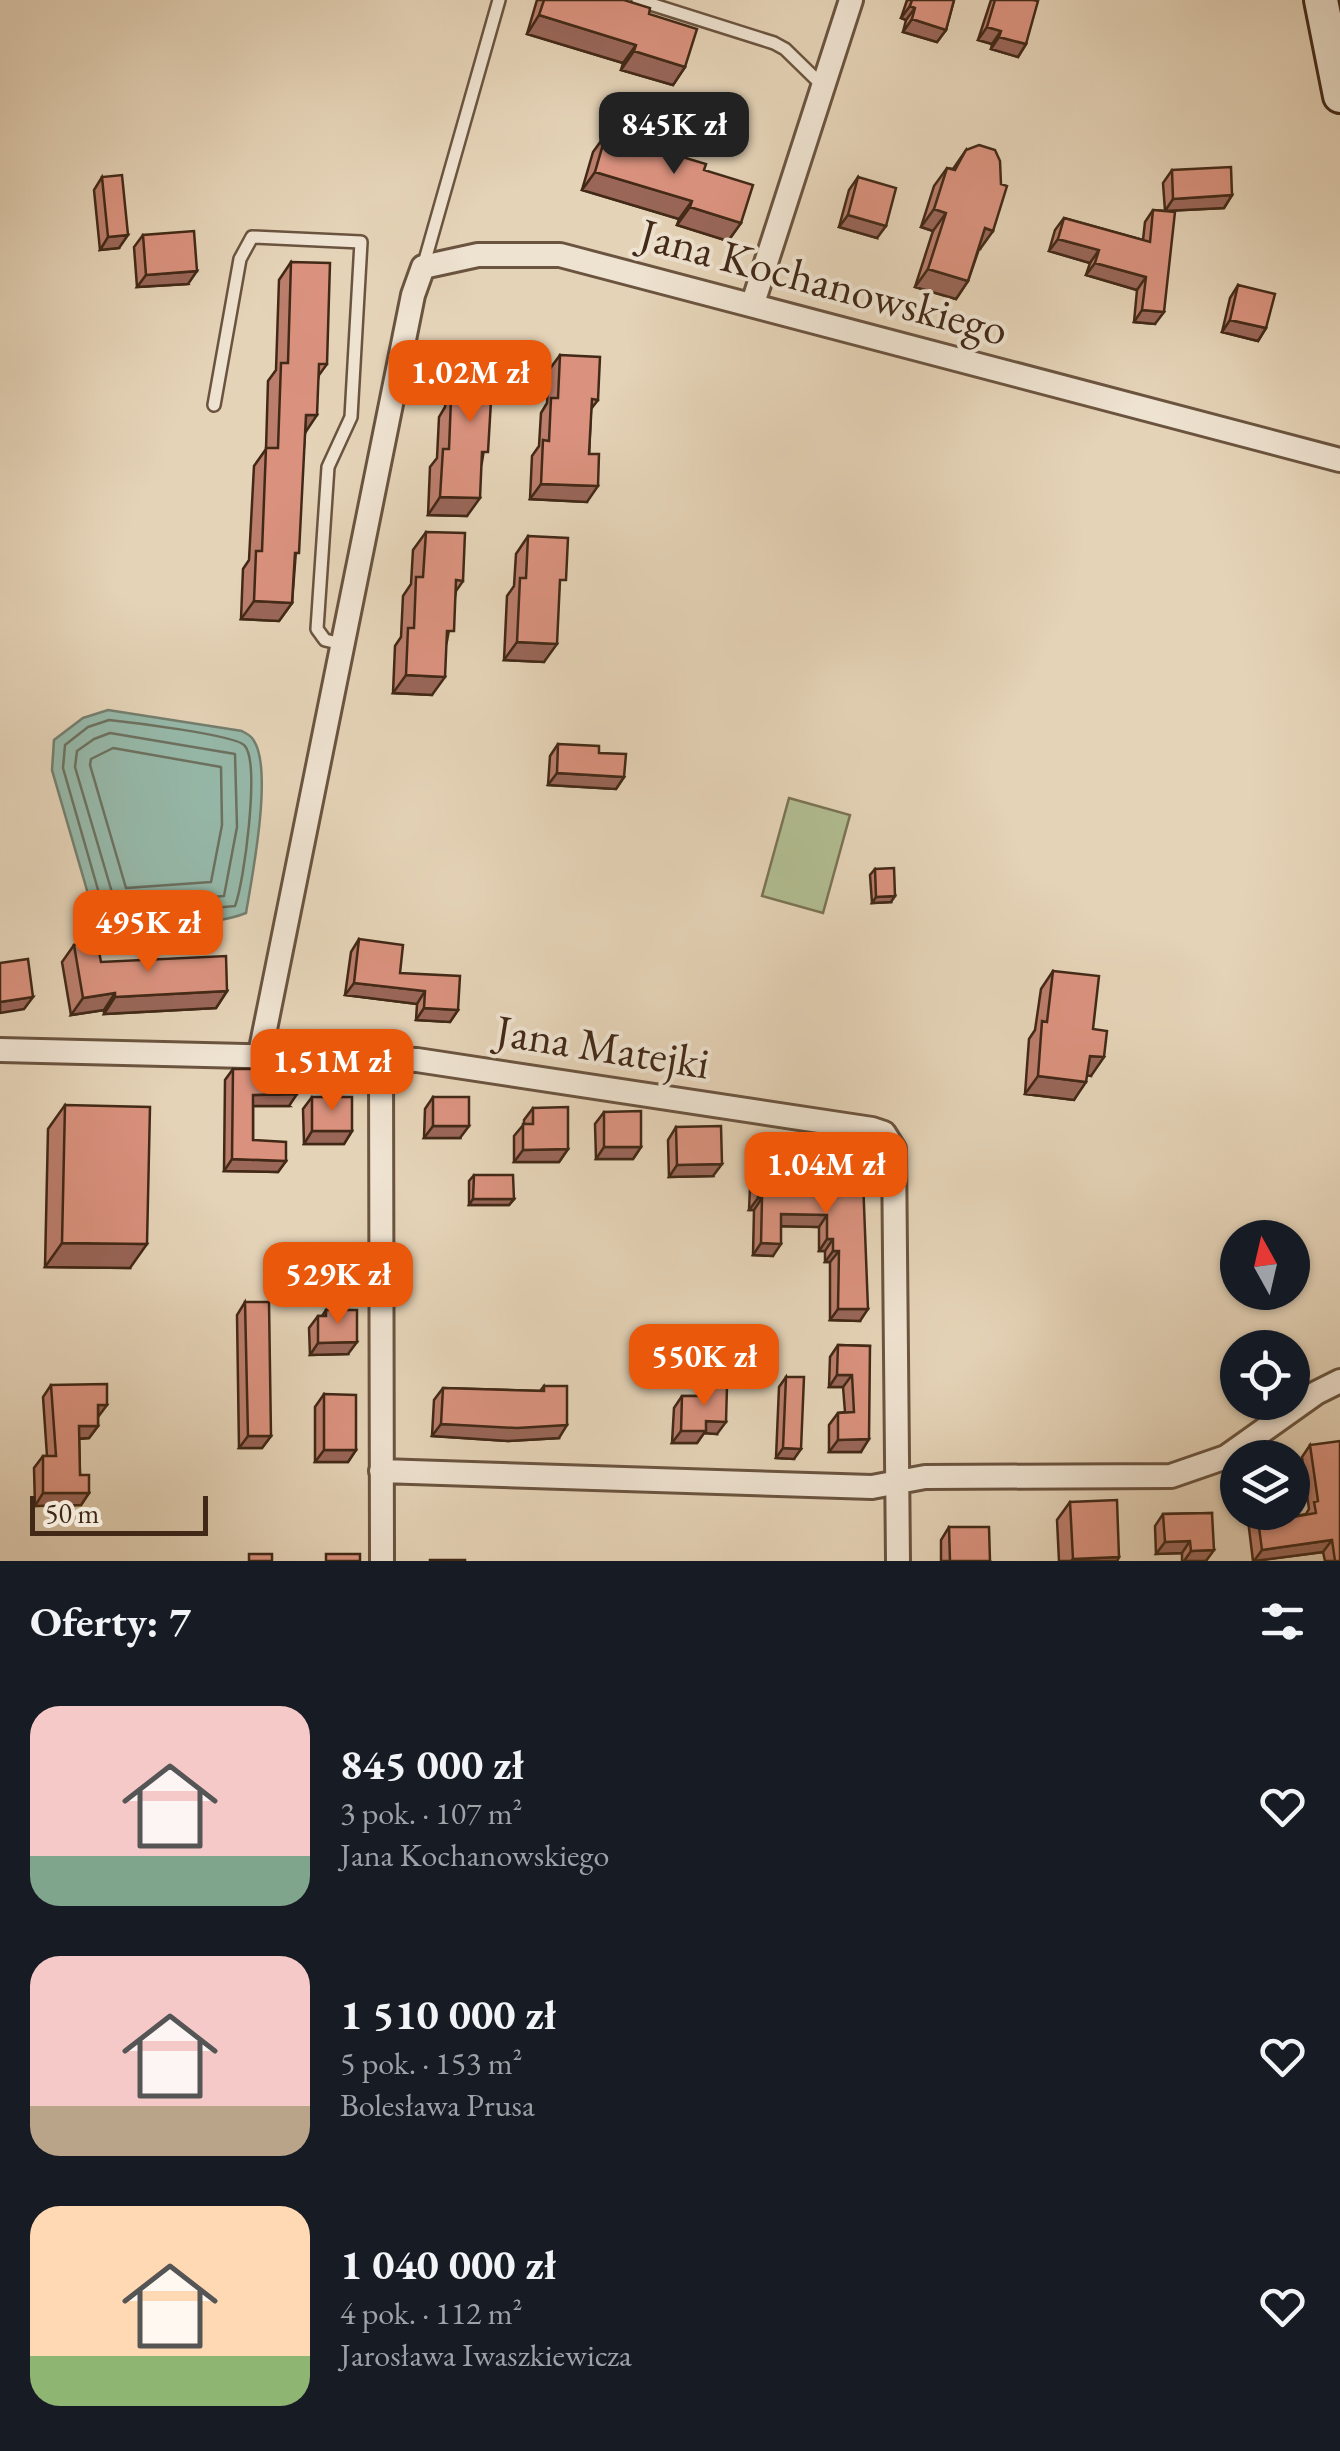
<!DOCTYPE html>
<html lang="pl">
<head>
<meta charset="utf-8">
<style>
	:root { --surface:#171b24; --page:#20242c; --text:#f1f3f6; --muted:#9ea1a6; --accent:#ea580c }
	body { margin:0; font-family:"EB Garamond",serif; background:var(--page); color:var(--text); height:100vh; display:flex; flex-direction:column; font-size:38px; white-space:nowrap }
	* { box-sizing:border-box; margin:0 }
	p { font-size:32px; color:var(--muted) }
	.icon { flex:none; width:55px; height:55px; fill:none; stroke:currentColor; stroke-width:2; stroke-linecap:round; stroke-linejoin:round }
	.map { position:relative; height:1561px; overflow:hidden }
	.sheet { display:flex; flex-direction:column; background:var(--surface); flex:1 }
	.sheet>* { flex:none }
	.needle { width:65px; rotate:352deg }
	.controls { position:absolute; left:1220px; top:1220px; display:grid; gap:20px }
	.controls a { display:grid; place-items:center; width:90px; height:90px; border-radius:50%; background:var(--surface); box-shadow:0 2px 8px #0004; font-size:50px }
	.scale { position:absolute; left:30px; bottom:25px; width:178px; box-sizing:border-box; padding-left:10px; border:5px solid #422917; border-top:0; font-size:28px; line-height:35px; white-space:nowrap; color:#422917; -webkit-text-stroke:8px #eee2d0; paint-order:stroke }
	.price { position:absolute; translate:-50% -85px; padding:0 22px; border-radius:20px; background:var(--accent); color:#fff; font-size:32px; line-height:65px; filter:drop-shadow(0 2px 5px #0008) }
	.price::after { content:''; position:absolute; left:50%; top:60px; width:30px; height:22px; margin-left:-15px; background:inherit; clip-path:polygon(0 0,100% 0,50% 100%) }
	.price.active { background:#222; color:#fff }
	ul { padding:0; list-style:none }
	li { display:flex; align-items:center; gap:30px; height:250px; padding:0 30px }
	li span { display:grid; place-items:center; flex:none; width:280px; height:200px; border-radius:30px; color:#555 }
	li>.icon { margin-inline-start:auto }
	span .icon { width:120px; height:120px; fill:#fffc; stroke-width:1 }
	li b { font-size:42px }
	h2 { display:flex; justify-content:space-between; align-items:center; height:120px; padding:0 30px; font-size:42px }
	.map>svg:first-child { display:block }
	.green { fill:#b1bd91; stroke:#7a7354; stroke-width:2.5 }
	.water { fill:#96b9aa; stroke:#747f6f; stroke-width:2.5 }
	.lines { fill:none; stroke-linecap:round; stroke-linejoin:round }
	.shore { stroke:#6c7160; stroke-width:2.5 }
	.lane-casing { stroke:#6b543f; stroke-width:16 }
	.street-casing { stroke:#6b543f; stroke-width:28 }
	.secondary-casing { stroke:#422917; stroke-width:38 }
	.lane { stroke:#eee2d0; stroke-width:11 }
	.street { stroke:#eee2d0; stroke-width:22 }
	.secondary { stroke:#eee2d0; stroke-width:32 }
	.wall { fill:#bb7e6c; stroke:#422917; stroke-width:2.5 }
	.shaded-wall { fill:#996658; stroke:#422917; stroke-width:2.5 }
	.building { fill:#da927e; stroke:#422917; stroke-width:2.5 }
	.labels { text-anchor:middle; stroke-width:8; stroke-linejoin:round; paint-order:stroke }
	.street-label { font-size:45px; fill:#422917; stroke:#eee2d0 }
</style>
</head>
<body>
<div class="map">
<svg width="1340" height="1561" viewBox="0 0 1340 1561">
	<rect width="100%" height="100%" fill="#e5d3b7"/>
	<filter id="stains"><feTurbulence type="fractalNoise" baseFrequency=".002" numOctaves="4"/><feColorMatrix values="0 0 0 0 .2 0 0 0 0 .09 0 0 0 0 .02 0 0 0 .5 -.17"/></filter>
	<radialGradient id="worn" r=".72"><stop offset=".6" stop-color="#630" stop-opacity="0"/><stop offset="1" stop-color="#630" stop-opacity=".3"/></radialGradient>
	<path class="green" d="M789,798L850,815L823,913L762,896Z"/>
	<path class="water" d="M108,710L242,731C247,734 252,736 254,741C273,771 252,877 246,913C214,926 180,920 147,924C133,926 122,935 108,935L98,928L52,770L54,740L83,718Z"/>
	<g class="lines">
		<path class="shore" d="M109,720C128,722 238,735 245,746C260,765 244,883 235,906L149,914L116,925L107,921L63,768L65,745L88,727Z
			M110,733L235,754L237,827L224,896L147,902L120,908L116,906L75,767L77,751L94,739Z
			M113,748L221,767L222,825L211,882L126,888L90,765L91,759Z"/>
		<defs>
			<path id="lane" d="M638,0L774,43L785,49L825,88
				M423,267L499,0
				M214,405L240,259L252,237L361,242L351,417L328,467L317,629L325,640L342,644"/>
			<path id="street" d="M753,303L851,0
				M0,1050L417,1060L872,1129L884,1133L894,1149L898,1561
				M260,1054L413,295L423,267L478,255H560L1340,460
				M381,1057L382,1561
				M381,1471L872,1487L925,1477L1171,1476L1226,1457L1316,1393L1340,1381"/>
			<path id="secondary" d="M1321,0L1340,96"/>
		</defs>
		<use href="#lane" class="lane-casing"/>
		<use href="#street" class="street-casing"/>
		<use href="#secondary" class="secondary-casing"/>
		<use href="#lane" class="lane"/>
		<use href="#street" class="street"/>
		<use href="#secondary" class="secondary"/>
	</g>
	<path class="wall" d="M537,0H624L649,14L685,67L673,85L621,70L623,63L527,34Z
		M907,0H954L946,30L937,42L903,32L906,20L901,18Z
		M991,0H1033L1026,44L1018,57L991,49L992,44L978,40Z
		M606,134L704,170L741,223L728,241L677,225L679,219L582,190L593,152Z
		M966,150L980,249H979L968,281L956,299L915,287L933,231L921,227L934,186L947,168L953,169Z
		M1172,170L1232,195L1224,208L1165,211L1155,324L1134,322L1137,290L1086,275L1090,263L1049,251L1055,230L1064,218L1143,240L1145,222L1153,210L1165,211L1163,183Z
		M102,177L119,248L100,250L94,190Z
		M858,177L877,238L839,227L849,190Z
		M143,235L188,284L137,287L134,247Z
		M291,262L327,364L319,375L305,433L292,603L279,621L241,619L243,569L249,560L254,466L266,449L268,381L276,370L279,280Z
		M1238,285L1266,328L1258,341L1222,332L1230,298Z
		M460,352L490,411L482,462L467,516L428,515L430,467L437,458L439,417L445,407L447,370Z
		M560,355L598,400L591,409L587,502L530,499L532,456L539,446L541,413L547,403L549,370Z
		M426,532L463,581L456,591L447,641L432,695L393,693L395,646L401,637L403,596L411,584L413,550Z
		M528,536L559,590L544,662L504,660L507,596L514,586L516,554Z
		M558,744L599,753L624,777L616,789L548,785L550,756Z
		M875,869L891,902L872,903L870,875Z
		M359,939L400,973L458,1010L450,1022L416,1020L417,1004L345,995L351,952Z
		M74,945L101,962L227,991L216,1008L104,1014V1010L71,1015L62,962Z
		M1053,971L1093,1029L1091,1076L1087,1075L1074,1100L1025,1094L1029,1039L1035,1030L1041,989Z
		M233,1069L289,1106H253V1140L286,1161L278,1172L224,1171L225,1080Z
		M312,1097L352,1131L344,1144H304L303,1109Z
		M433,1097L460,1138H424L425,1109Z
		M65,1105L130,1268L45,1267L48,1129Z
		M533,1108L568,1149L559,1162H514V1136L524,1124V1120Z
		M604,1112L641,1147L633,1159H596L595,1124Z
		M676,1127L713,1176L669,1177L668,1140Z
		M825,1154L860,1321L830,1320V1262H825V1251H819V1227L781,1226L773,1256L753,1255L754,1210H749L750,1188L758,1177L808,1178Z
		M474,1175L514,1199L509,1205H469V1181Z
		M245,1302L271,1436L262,1448H239L237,1315Z
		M326,1310L348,1354L310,1355L309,1328L318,1316H322Z
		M838,1345L870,1346L861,1452H829V1425L838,1413L845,1412L843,1387H829L830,1357Z
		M786,1377L794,1459L776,1458L779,1387Z
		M51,1385L98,1417V1426L89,1438L79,1439L80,1475L89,1493L81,1505L35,1506L34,1468L43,1456H47L43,1397Z
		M544,1386L559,1438L508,1441L432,1436L434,1400L443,1388L540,1391Z
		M705,1386L717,1434L704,1433L697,1443H672L674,1408L682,1396H698Z
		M324,1394L356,1450L348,1462H315V1407Z
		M1310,1445L1340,1561H1325L1323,1552L1253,1561L1247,1512H1275L1276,1520L1306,1514L1309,1509L1302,1457Z
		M1070,1502L1119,1557L1117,1561H1059L1057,1520Z
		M1212,1513L1206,1561H1182V1553L1156,1554L1155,1526L1163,1514Z
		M949,1527L990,1561H941V1540Z"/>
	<path class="shaded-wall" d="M910,6L915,8L906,20L901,18Z
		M539,15L636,45L623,63L527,34Z
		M912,19L946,30L937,42L903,32Z
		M987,27L1001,31L992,44L978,40Z
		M999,37L1026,44L1018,57L991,49Z
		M634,51L685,67L673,85L621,70Z
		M595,172L692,201L679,219L582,190Z
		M1232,195L1224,208L1165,211L1173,199Z
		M690,207L741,223L728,241L677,225Z
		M934,209L946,213L933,231L921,227Z
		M848,215L886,226L877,238L839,227Z
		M985,228L993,231L980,249L972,247Z
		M128,235L119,248L100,250L108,237Z
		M1058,239L1099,250L1090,263L1049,251Z
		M1095,263L1146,277L1137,290L1086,275Z
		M928,269L968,281L956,299L915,287Z
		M197,271L188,284L137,287L146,275Z
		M1142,310L1164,312L1155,324L1134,322Z
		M1230,320L1266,328L1258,341L1222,332Z
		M306,415H317L305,433Z
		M541,484L598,486L587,502L530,499Z
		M440,497L480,498L467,516L428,515Z
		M254,601L292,603L279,621L241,619Z
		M517,642L557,644L544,662L504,660Z
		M406,675L445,677L432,695L393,693Z
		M557,773L624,777L616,789L548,785Z
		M895,896L891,902L872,903L876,897Z
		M354,983L425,991L417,1004L345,995Z
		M227,991L216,1008L104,1014L115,997Z
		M115,993L104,1010L71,1015L83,998Z
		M33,997L24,1009L0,1013V1002Z
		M424,1008L458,1010L450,1022L416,1020Z
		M1090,1056L1104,1057L1091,1076L1077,1074Z
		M1038,1076L1086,1082L1074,1100L1025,1094Z
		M297,1094L289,1106H245L253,1095Z
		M433,1126H469L460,1138H424Z
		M312,1131H352L344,1144H304Z
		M604,1147H641L633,1159H596Z
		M568,1149L559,1162H514L523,1150Z
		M232,1159L286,1161L278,1172L224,1171Z
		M722,1164L713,1176L669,1177L677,1165Z
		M758,1198H762L754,1210H749Z
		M473,1199H514L509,1205H469Z
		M781,1214L827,1215L819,1227L773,1226Z
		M827,1239H833L825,1251H819Z
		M62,1243L147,1244L130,1268L45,1267Z
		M761,1243L781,1244L773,1256L753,1255Z
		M833,1251H839L830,1262H825Z
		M838,1309H868L860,1321L830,1320Z
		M357,1342L348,1354L310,1355L318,1343Z
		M837,1375H852L843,1387H829Z
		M98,1405H107L98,1417Z
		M706,1421L726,1422L717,1434L704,1433L697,1443H672L681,1431Z
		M441,1424L567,1425L559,1438L508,1441L432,1436Z
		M79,1426H98L89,1438L70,1439Z
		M248,1436H271L262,1448H239Z
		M869,1439L861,1452H829L838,1440Z
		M783,1448L801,1449L794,1459L776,1458Z
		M324,1450H356L348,1462H315Z
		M43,1493H89L81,1505L35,1506Z
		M1332,1540L1323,1552L1254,1561L1262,1550Z
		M1190,1541L1182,1553L1156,1554L1165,1542Z
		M1214,1550L1206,1561H1184L1191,1551Z
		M1119,1557L1117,1561H1071L1073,1559Z"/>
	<path class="building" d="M544,0H624L650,8L649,14L697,29L685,67L634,51L636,45L539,15Z
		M912,0H954L946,30L912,19L915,8L910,6Z
		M995,0H1033L1038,1L1026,44L999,37L1001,31L987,27Z
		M606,134L706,164L704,170L753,185L741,223L690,207L692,201L595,172Z
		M979,145L995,150L1000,161L1001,184L1007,186L993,231L985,228L968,281L928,269L946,213L934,209L947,168L955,170L966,150Z
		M1231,167L1232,195L1173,199L1172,170Z
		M122,175L128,235L108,237L102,177Z
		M858,177L896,188L886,226L848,215Z
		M1153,210L1175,212L1164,312L1142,310L1146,277L1095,263L1099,250L1058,239L1064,218L1150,242Z
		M194,231L197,271L146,275L143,235Z
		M291,262L330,263L327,364H319L317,415H306L299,553H295L292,603L254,601L256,551H262L266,448H278L281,363H288Z
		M1238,285L1275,294L1266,328L1230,320Z
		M460,352L499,354L497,402L491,401L488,452H482L480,498L440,497L443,449H449L451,399H458Z
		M560,355L600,357L598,400L592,399L589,454H599L598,486L541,484L543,440L549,441L551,398H558Z
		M426,532L465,533L463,581L456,580L454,631H447L445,677L406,675L408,628H414L416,577H423Z
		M528,536L568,538L566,580H560L557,644L517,642L520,578H526Z
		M558,744L599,746V753L626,754L624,777L557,773Z
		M894,868L895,896L876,897L875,869Z
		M359,939L403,945L400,973L460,976L458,1010L424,1008L425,991L354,983Z
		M97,941L101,962L226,956L227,991L115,997V993L83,998L74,945Z
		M28,959L33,997L0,1002V963Z
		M1053,971L1099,976L1093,1029L1107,1031L1104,1057L1090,1056L1086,1082L1038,1076L1042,1021L1047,1022Z
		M233,1069H297V1094L253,1095V1140L286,1142V1161L232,1159Z
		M312,1097H352V1131H312Z
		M433,1097H469V1126H433Z
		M65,1105L150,1107L147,1244L62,1243Z
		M568,1107V1149L523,1150V1124H533V1108Z
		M641,1111V1147H604V1112Z
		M721,1126L722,1164L677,1165L676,1127Z
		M825,1154H862L868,1309H838L839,1251H833V1239H827V1215L781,1214V1244L761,1243L762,1198H758V1177L816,1178V1167H824Z
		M474,1175H513L514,1199H473Z
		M245,1302H269L271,1436H248Z
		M326,1310H357V1342L318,1343V1316H326Z
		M838,1345L870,1346L869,1439L838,1440V1413L854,1412L852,1375H837Z
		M786,1377H804L801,1449L783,1448Z
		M107,1384V1405H98V1426H79L80,1475H89V1493H43V1456H56L51,1385Z
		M544,1386H567V1425L517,1428L441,1424L443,1388L544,1391Z
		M705,1386H727L726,1422L706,1421V1431H681L682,1396H705Z
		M324,1394L356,1395V1450H324Z
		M1340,1441V1561H1335L1332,1540L1262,1550L1257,1512H1275L1276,1520L1316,1513L1314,1502L1318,1501L1310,1445Z
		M1117,1500L1119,1557L1073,1559L1070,1502Z
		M1212,1513L1214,1550L1191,1551L1190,1541L1165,1542L1163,1514Z
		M949,1527H989L990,1561H950Z
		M249,1554H272V1561H249Z
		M326,1554H360V1561H326Z
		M430,1560H465V1561H430Z"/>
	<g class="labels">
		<g class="street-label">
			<text transform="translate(824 281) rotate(15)" y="16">Jana Kochanowskiego</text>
			<text transform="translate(603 1046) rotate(9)" y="16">Jana Matejki</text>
		</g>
	</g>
	<rect width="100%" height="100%" filter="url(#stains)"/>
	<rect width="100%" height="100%" fill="url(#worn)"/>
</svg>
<div class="controls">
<a><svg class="needle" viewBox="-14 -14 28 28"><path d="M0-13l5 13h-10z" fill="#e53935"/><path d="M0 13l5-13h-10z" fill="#9ea1a6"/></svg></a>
<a><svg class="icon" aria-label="locate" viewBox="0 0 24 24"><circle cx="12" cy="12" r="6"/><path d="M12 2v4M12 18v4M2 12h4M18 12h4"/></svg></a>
<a><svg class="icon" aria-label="layers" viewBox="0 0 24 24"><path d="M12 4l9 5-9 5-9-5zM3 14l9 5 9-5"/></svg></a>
</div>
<div class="scale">50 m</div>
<b class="price active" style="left:674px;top:177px">845K zł</b>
<b class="price" style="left:470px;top:425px">1.02M zł</b>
<b class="price" style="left:148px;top:975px">495K zł</b>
<b class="price" style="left:332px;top:1114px">1.51M zł</b>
<b class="price" style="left:826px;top:1217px">1.04M zł</b>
<b class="price" style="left:338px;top:1327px">529K zł</b>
<b class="price" style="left:704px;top:1409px">550K zł</b>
</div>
<section class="sheet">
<h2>Oferty: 7<svg class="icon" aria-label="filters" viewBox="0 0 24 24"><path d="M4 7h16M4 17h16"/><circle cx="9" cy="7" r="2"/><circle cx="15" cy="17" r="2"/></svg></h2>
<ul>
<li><span style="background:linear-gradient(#f6c9c9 75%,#7fa58c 0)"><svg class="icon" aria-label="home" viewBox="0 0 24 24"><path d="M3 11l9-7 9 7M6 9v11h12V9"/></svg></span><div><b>845 000 zł</b><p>3 pok. · 107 m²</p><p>Jana Kochanowskiego</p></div><svg class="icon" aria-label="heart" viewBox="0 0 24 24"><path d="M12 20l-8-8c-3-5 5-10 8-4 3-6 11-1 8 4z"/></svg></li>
<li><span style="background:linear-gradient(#f6c9c9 75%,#b9a48a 0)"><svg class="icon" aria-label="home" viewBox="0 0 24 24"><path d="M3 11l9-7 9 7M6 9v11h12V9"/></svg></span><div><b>1 510 000 zł</b><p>5 pok. · 153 m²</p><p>Bolesława Prusa</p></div><svg class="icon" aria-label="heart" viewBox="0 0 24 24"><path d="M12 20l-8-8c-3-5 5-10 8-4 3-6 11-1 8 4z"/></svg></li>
<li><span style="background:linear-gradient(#ffd9b3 75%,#8fb573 0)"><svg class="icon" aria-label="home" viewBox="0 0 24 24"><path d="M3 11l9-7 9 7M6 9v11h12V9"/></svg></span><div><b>1 040 000 zł</b><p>4 pok. · 112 m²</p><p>Jarosława Iwaszkiewicza</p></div><svg class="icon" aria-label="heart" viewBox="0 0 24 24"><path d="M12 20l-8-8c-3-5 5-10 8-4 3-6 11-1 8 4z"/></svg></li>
</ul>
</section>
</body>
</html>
